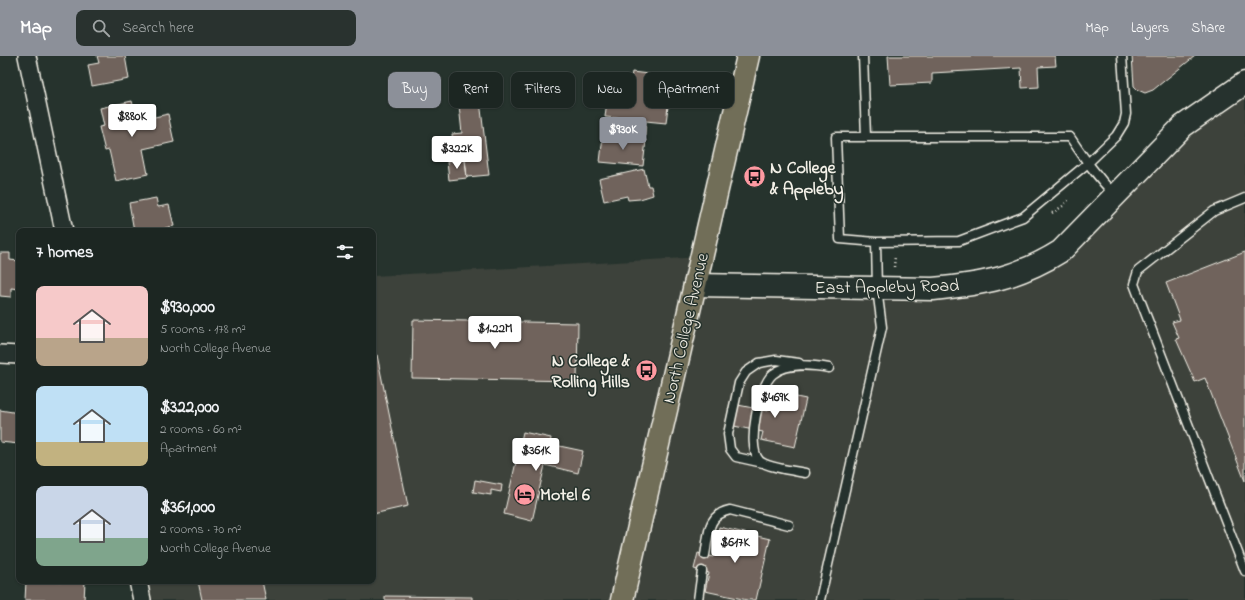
<!DOCTYPE html>
<html lang="en">
<head>
<meta charset="utf-8">
<style>
	:root { --surface:#1c2622; --page:#29322f; --text:#f1f3f6; --muted:#a0a5a5; --line:#3a4340; --accent:#8c9099 }
	body { margin:0; font-family:"Indie Flower",sans-serif; background:var(--page); color:var(--text); height:100vh; display:flex; flex-direction:column; font-size:15px; white-space:nowrap }
	* { box-sizing:border-box; margin:0 }
	p { font-size:13px; color:var(--muted) }
	.icon { flex:none; width:22px; height:22px; fill:none; stroke:currentColor; stroke-width:2; stroke-linecap:round; stroke-linejoin:round }
	.map { position:relative; flex:1; overflow:hidden }
	.panel { position:absolute; left:16px; top:172px; width:360px; height:356px; display:flex; flex-direction:column; background:var(--surface); border-radius:8px; box-shadow:0 1px 3px #0004,0 0 0 1px var(--line) }
	.panel>* { flex:none }
	.guide { position:absolute; left:388px; top:16px; width:380px; height:36px; display:flex; gap:8px }
	.price { position:absolute; translate:-50% -34px; padding:0 9px; border-radius:4px; background:#fff; color:#222; font-size:13px; line-height:26px; filter:drop-shadow(0 1px 2px #0008) }
	.price::after { content:''; position:absolute; left:50%; top:24px; width:12px; height:9px; margin-left:-6px; background:inherit; clip-path:polygon(0 0,100% 0,50% 100%) }
	.price.on { background:var(--accent); color:#fff }
	ul { padding:0; list-style:none }
	li { display:flex; align-items:center; gap:12px; height:100px; padding:0 20px }
	li span { display:grid; place-items:center; flex:none; width:112px; height:80px; border-radius:8px; color:#555 }
	li>.icon { margin-inline-start:auto }
	span .icon { width:48px; height:48px; fill:#fffc; stroke-width:1 }
	li b { font-size:17px }
	h2 { display:flex; justify-content:space-between; align-items:center; height:48px; padding:0 20px; font-size:17px }
	.chip { padding:0 14px; border-radius:8px; background:var(--surface); box-shadow:0 1px 3px #0004,0 0 0 1px var(--line); font-size:14px; line-height:36px }
	.chip.on { background:var(--accent); color:#fff }
	header { display:flex; align-items:center; gap:24px; box-sizing:border-box; height:56px; padding:0 20px; background:var(--accent); color:#fff }
	header strong { font-size:19px }
	nav { display:flex; gap:22px; margin-inline-start:auto; font-size:14px }
	.search { width:280px; height:36px; background:var(--page); display:flex; align-items:center; gap:10px; box-sizing:border-box; padding:0 14px; border-radius:8px; color:var(--muted); font-size:15px }
	.map>svg:first-child { display:block }
	.built { fill:#3c423b }
	.building { fill:#70645c; stroke:#f4f1e8 }
	.lines { fill:none; stroke-linecap:round; stroke-linejoin:round }
	.lane-casing { stroke:#f4f1e8; stroke-width:11 }
	.street-casing { stroke:#f4f1e8; stroke-width:20 }
	.secondary-casing { stroke:#f4f1e8; stroke-width:25 }
	.primary-casing { stroke:#f4f1e8; stroke-width:25 }
	.path { stroke:#f4f1e8; stroke-width:2.5; stroke-dasharray:1 3; stroke-linecap:butt }
	.lane { stroke:#26332d; stroke-width:8 }
	.street { stroke:#26332d; stroke-width:17 }
	.secondary { stroke:#26332d; stroke-width:22 }
	.primary { stroke:#716e59; stroke-width:22 }
	.labels { text-anchor:middle; stroke-width:3; stroke-linejoin:round; paint-order:stroke }
	.poi-label { font-size:18px; font-weight:bold; fill:#f4f1e8; stroke:#26332d; text-anchor:start }
	.street-label { font-size:18px; fill:#f4f1e8; stroke:#26332d }
</style>
</head>
<body>
<header>
<strong>Map</strong>
<div class="search"><svg class="icon" aria-label="search" viewBox="0 0 24 24"><circle cx="10" cy="10" r="6"/><path d="M15 15l6 6"/></svg>Search here</div>
<nav><a>Map</a><a>Layers</a><a>Share</a></nav>
</header>
<div class="map">
<svg width="1245" height="544" viewBox="0 0 1245 544">
	<rect width="100%" height="100%" fill="#26332d"/>
	<filter id="ink" filterUnits="userSpaceOnUse"><feTurbulence type="fractalNoise" baseFrequency=".025" numOctaves="2"/><feDisplacementMap in="SourceGraphic" scale="8" xChannelSelector="R" yChannelSelector="G"/><feConvolveMatrix kernelMatrix="1 2 1 2 8 2 1 2 1" color-interpolation-filters="sRGB"/></filter>
	<g filter="url(#ink)">
		<path class="built" d="M1245,27V544H142L138,525H373V220L702,201L695,229L933,233L1019,217Z"/>
		<path class="building" d="M97,0H125L129,23L92,30L88,9L99,7Z
			M888,0H1055L1056,10L1038,11L1039,31L1022,32L1021,12L932,17V27L890,29Z
			M1132,0H1195L1153,34L1145,37L1138,34L1134,30Z
			M632,16L673,21L670,51L668,50L666,67L605,61L610,19L631,22Z
			M479,37L489,119L467,121L463,87L453,88L452,78L462,77L458,40Z
			M132,45L137,65L168,58L174,86L143,93L148,118L116,125L109,94L105,95L99,71L104,70L100,52Z
			M628,64L646,66L645,80L626,79Z
			M603,80L646,84L643,110L600,106Z
			M465,103L467,122L449,124L447,106Z
			M644,113L648,130H651L653,139L640,143L628,144L627,140L604,145L599,123Z
			M156,142L158,151L169,149L174,170L165,172L166,175H134L129,147Z
			M1245,196V425L1205,322L1195,326L1176,283L1179,282L1172,266L1180,264L1166,227Z
			M0,197H10V204L19,205V233L11,232V241L0,240Z
			M413,264L578,267L577,325L412,322Z
			M377,299L408,450L373,458V300Z
			M772,336L806,343L795,391L761,384L763,376L734,370L738,349L768,355Z
			M0,354L19,357V388L0,386Z
			M523,376L551,382L550,388L583,395L578,417L545,409L532,465L504,458Z
			M475,424L502,429L501,436L491,434V439L473,436Z
			M719,471L770,483L756,544H747L705,535L709,517L694,513L698,497L713,501Z
			M26,525L85,526L84,544H25Z
			M198,525H262L266,544H202Z
			M385,540L472,541V544H385Z"/>
		<g class="lines">
			<defs>
				<path id="lane" d="M863,0L866,81
					M1115,139C1097,121 1084,102 1070,81H836L840,183L876,186L959,185L1023,161L1088,107L1116,80L1124,67L1126,58L1122,0
					M1245,142L1214,155L1138,215L1134,228L1245,515
					M763,407L736,401L730,393L728,378L739,327L746,316L759,307L776,304L799,307
					M805,417C795,415 765,411 759,404C746,390 759,329 773,318C788,306 812,309 829,312
					M705,499C709,479 706,459 730,454L789,469
					M698,544L702,515
					M820,544L882,271L877,233L876,186"/>
				<path id="street" d="M27,0L64,175
					M0,298L19,299
					M138,525L142,544"/>
				<path id="secondary" d="M695,229L933,233C983,228 1018,222 1061,195L1183,70L1245,27"/>
				<path id="primary" d="M622,544L748,0"/>
			</defs>
			<use href="#lane" class="lane-casing"/>
			<use href="#street" class="street-casing"/>
			<use href="#secondary" class="secondary-casing"/>
			<use href="#primary" class="primary-casing"/>
			<path class="path" d="M1052,157L1063,150L1069,143
				M894,211L895,200"/>
			<use href="#lane" class="lane"/>
			<use href="#street" class="street"/>
			<use href="#secondary" class="secondary"/>
			<use href="#primary" class="primary"/>
		</g>
	</g>
	<defs>
		<symbol id="bus-disc" viewBox="-11 -11 22 22"><circle r="9.5" fill="#ff9aa2" stroke="#26332d"/><path d="M-5-6H5V4H4V6H2V4H-2V6H-4V4H-5ZM-3.5-4V0h7V-4ZM-3.5 1.2v1.5H-2V1.2ZM2 1.2v1.5H3.5V1.2Z" fill="#111"/></symbol>
		<symbol id="hotel-disc" viewBox="-11 -11 22 22"><circle r="9.5" fill="#ff9aa2" stroke="#26332d"/><path d="M-6-4.5h1.5V1H6V5H4.5V3h-9V5H-6ZM-4 0a1.8 1.8 0 1 1 3.6 0ZM.5 0V-2.5h3Q6-2.5 6 0Z" fill="#111"/></symbol>
	</defs>
	<g fill-rule="evenodd">
		<use href="#bus-disc" x="742" y="108" width="25" height="25"/>
		<use href="#bus-disc" x="634" y="302" width="25" height="25"/>
		<use href="#hotel-disc" x="512" y="426" width="25" height="25"/>
	</g>
	<g class="labels">
		<g class="poi-label">
			<text x="770" y="117">N College<tspan x="770" dy="21">&amp; Appleby</tspan></text>
			<text x="630" y="310" text-anchor="end">N College &amp;<tspan x="630" dy="21">Rolling Hills</tspan></text>
			<text x="540" y="444">Motel 6</text>
		</g>
		<g class="street-label">
			<text transform="translate(887 230) rotate(-1)" y="6">East Appleby Road</text>
			<text transform="translate(685 272) rotate(-77)" y="6">North College Avenue</text>
		</g>
	</g>
</svg>
<b class="price" style="left:132px;top:82px">$880K</b>
<b class="price on" style="left:623px;top:95px">$930K</b>
<b class="price" style="left:457px;top:114px">$322K</b>
<b class="price" style="left:495px;top:294px">$1.22M</b>
<b class="price" style="left:775px;top:363px">$469K</b>
<b class="price" style="left:536px;top:416px">$361K</b>
<b class="price" style="left:735px;top:508px">$617K</b>
<div class="guide">
<a class="chip on">Buy</a>
<a class="chip">Rent</a>
<a class="chip">Filters</a>
<a class="chip">New</a>
<a class="chip">Apartment</a>
</div>
<section class="panel">
<h2>7 homes<svg class="icon" aria-label="filters" viewBox="0 0 24 24"><path d="M4 7h16M4 17h16"/><circle cx="9" cy="7" r="2"/><circle cx="15" cy="17" r="2"/></svg></h2>
<ul>
<li><span style="background:linear-gradient(#f6c9c9 65%,#b9a48a 0)"><svg class="icon" aria-label="home" viewBox="0 0 24 24"><path d="M3 11l9-7 9 7M6 9v11h12V9"/></svg></span><div><b>$930,000</b><p>5 rooms · 178 m²</p><p>North College Avenue</p></div></li>
<li><span style="background:linear-gradient(#bfe0f5 70%,#c2b280 0)"><svg class="icon" aria-label="home" viewBox="0 0 24 24"><path d="M3 11l9-7 9 7M6 9v11h12V9"/></svg></span><div><b>$322,000</b><p>2 rooms · 60 m²</p><p>Apartment</p></div></li>
<li><span style="background:linear-gradient(#c9d6e8 65%,#7fa58c 0)"><svg class="icon" aria-label="home" viewBox="0 0 24 24"><path d="M3 11l9-7 9 7M6 9v11h12V9"/></svg></span><div><b>$361,000</b><p>2 rooms · 70 m²</p><p>North College Avenue</p></div></li>
</ul>
</section>
</div>
</body>
</html>
